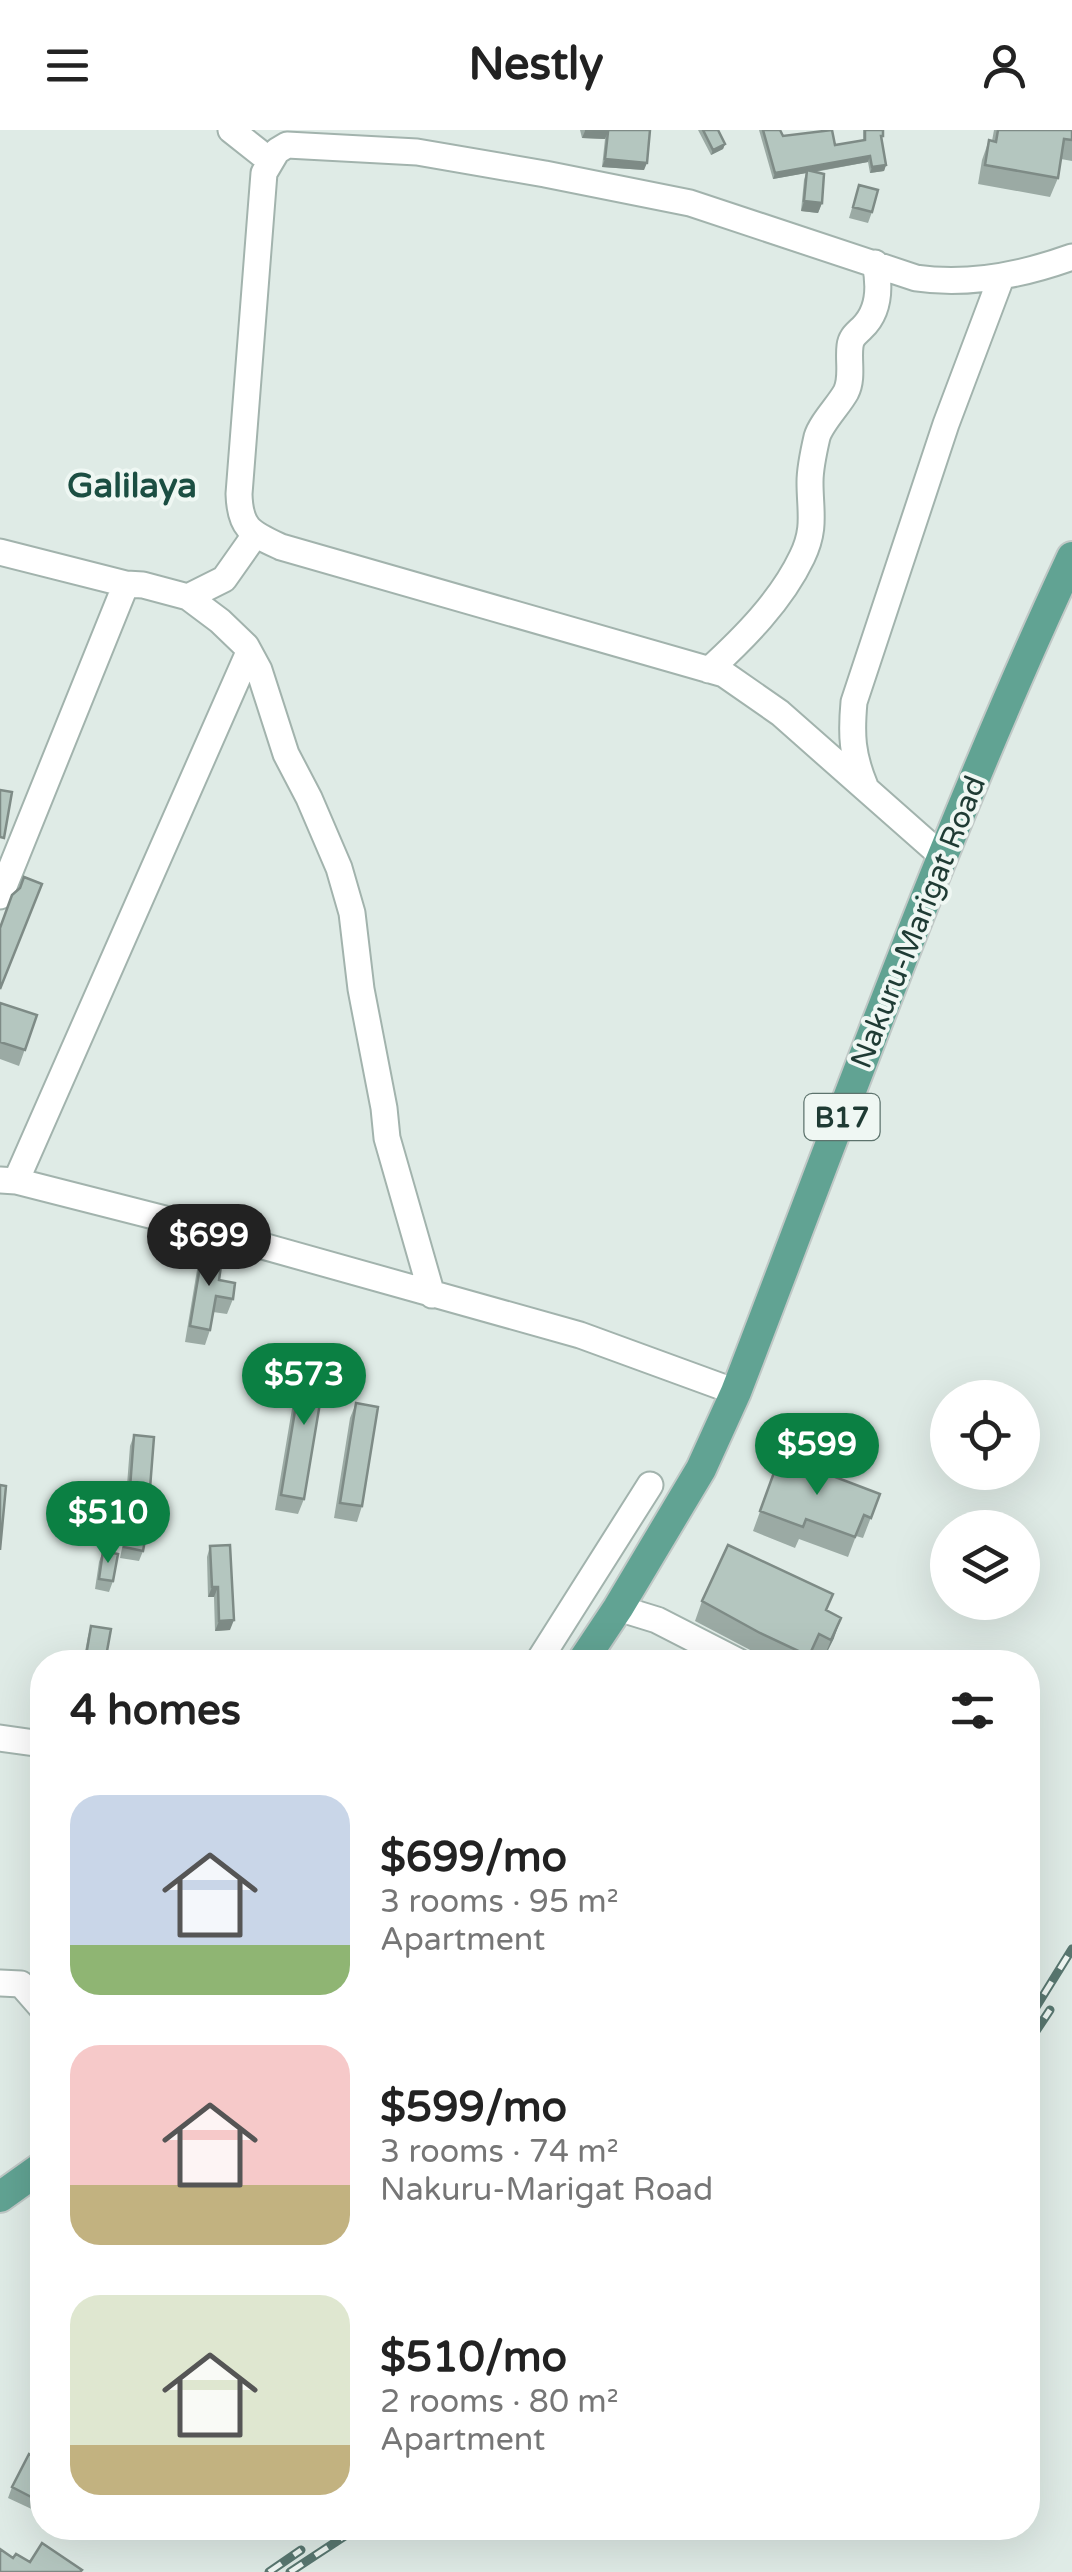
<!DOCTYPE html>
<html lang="en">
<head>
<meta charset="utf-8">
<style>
	:root { --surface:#fff; --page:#f2f2f2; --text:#222; --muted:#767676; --accent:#0b8043 }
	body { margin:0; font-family:"Varela Round",sans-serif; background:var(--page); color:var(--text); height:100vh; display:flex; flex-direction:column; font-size:38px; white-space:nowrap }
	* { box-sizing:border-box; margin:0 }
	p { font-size:32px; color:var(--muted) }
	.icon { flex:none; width:55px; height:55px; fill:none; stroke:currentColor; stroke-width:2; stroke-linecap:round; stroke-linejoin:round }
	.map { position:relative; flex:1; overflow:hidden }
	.details { position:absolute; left:30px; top:1520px; width:1010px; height:890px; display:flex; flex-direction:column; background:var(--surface); border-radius:40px; box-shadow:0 10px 40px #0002 }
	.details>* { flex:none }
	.fabs { position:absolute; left:930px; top:1250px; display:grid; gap:20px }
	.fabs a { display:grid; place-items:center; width:110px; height:110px; border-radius:50%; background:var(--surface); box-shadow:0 10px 40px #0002; font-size:50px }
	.price { position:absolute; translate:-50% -85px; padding:0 22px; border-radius:35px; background:var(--accent); color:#fff; font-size:32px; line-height:65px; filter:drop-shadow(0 2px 5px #0008) }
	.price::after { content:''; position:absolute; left:50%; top:60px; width:30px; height:22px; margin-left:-15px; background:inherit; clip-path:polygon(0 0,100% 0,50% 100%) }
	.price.current { background:#222; color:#fff }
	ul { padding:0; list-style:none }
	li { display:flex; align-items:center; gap:30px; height:250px; padding:0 40px }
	li span { display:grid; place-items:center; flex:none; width:280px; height:200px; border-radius:30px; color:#555 }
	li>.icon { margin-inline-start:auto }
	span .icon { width:120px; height:120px; fill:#fffc; stroke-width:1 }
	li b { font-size:42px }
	h2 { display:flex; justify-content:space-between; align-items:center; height:120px; padding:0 40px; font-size:42px }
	header { display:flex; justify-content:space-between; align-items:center; height:130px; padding:0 40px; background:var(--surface); font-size:45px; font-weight:700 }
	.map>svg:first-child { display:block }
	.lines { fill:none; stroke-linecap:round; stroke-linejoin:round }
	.minor-casing { stroke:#a2b3ad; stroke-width:29 }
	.major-casing { stroke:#c0c8c6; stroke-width:34 }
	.minor { stroke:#fff; stroke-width:25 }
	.major { stroke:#61a393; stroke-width:30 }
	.rail-casing { stroke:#597770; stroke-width:9 }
	.rail { stroke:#eff7f3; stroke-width:5; stroke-dasharray:15; stroke-linecap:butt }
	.wall { fill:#9baaa4 }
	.shaded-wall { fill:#7e8b86 }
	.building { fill:#b4c6bf; stroke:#7e8b86; stroke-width:2.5 }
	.labels { text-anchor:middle; stroke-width:8; stroke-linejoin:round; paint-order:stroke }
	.shield { fill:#eff7f3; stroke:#5d736d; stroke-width:2.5 }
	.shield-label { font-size:28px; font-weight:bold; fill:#1f3b34 }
	.street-label { font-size:30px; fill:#1f3b34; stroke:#eff7f3 }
	.quarter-label { font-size:35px; font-weight:bold; fill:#1b4e42; stroke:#eff7f3 }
</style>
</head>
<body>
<header><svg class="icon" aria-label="menu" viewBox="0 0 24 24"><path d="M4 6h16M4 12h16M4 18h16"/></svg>Nestly<svg class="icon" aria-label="person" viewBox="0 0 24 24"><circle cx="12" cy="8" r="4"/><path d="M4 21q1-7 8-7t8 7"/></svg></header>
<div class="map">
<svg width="1072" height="2442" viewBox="0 0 1072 2442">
	<rect width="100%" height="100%" fill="#dfebe6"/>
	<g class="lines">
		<defs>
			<path id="minor" d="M231,0L269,30
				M0,422L126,454
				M188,467L220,491L246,516L259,540L286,624L309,668L339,738L352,783L361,859L384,978L387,1008L432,1165
				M709,540C744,508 781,471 802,427C816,398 810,382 810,352C810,338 814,320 817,307C821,293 839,275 846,262C853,248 848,231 850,216C851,207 856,204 862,198C880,181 880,156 875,133
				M865,656C852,625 851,605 854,572L946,294L1001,148
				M942,726L780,583L724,544L281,417C251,403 240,399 239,364L264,43L277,21L287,15L417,22L545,44L690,73L916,148C969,156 1022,145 1072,127
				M0,766L126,454L143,455L188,467L224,449L255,405
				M0,1050L16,1051L177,1092L580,1205L736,1262
				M16,1051L249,522
				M618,1478L657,1490L739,1532
				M538,1532L650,1355
				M0,1608L42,1614
				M0,1853L21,1854L42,1878"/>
			<path id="major" d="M582,1532L618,1478L701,1339L736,1262C844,982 945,699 1072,427
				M0,2067L42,2037"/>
		</defs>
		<use href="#minor" class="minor-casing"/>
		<use href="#major" class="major-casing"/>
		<use href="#minor" class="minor"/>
		<use href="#major" class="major"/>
		<defs>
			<path id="rail" d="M1028,1890L1072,1819
				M1028,1913L1050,1880
				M269,2442L301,2420
				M290,2442L357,2398"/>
		</defs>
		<use href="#rail" class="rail-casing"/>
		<use href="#rail" class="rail"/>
	</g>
	<path class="wall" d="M580,0H650L644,40L602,37L605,9L582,8Z
		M698,0H718L725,14L723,19L711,25Z
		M759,0H780L783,6L835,15L863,10V0H883L882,10L886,35L884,41L870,43L868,32L815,42L822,73L818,83L801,81L804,50L806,43L773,49Z
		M994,0H1072V31L1061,29L1058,48L1050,67L978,54L982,30L989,10L992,11Z
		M859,55L872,82L868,93L849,88Z
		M0,873L37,885L19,936L0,929Z
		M203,1119L219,1150L233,1169L227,1184L213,1182L210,1200L205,1215L185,1212L198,1134Z
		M304,1227V1369L298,1384L275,1380L298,1243Z
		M356,1273L362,1376L357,1392L334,1388L350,1288Z
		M134,1305L149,1371L143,1421L139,1431L120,1428L132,1369L126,1368L130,1316Z
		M780,1326L880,1364L863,1408L856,1406L848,1427L799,1409L795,1418L753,1401Z
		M210,1416L230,1500L215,1501L214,1467H208L207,1427Z
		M103,1421L113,1451L109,1462L95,1459L99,1432Z
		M702,1471L834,1508L823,1530L812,1524L808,1532H773L695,1491Z
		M91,1496L105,1532H83L88,1506Z
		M12,2357L42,2372L38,2382L8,2368Z
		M117,2398H139L131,2408Z"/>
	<path class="shaded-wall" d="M585,1L608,2L605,9L582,8Z
		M725,14L723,19L711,25L713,20Z
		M870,26L868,32L773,49L775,43Z
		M605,29L647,33L644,40L602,37Z
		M886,35L884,41L870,43L872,37Z
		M804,71L822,73L818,83L801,81Z
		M130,1358L135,1359L132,1369L126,1368Z
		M212,1457H218L214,1467H208Z
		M841,1488L834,1508L823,1530L831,1510Z
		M234,1490L230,1500L215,1501L219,1491Z"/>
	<path class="building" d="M585,0H650L647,33L605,29L608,2Z
		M703,0H718L725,14L713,20Z
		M763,0H780L783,6L832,0L835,15L865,10V0H883V6H881L886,35L872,37L870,26L775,43Z
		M998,0H1072V10L1064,9L1058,48L985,35L989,10L996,12Z
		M807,40L824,44L822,73L804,71Z
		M859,55L878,60L872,82L853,77Z
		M0,660L12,662L4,708L0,707Z
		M24,747L42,754L0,859V798L12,765L20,758Z
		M0,873L37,885L25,920L0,912Z
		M203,1119L223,1122L219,1150L235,1153L233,1169L216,1166L210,1200L190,1196Z
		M304,1227L327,1231L304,1369L281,1365Z
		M356,1273L378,1277L362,1376L340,1373Z
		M134,1305L154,1307L149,1371L152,1372L143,1421L124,1417L135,1359L130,1358Z
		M780,1326L880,1364L871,1388L864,1385L855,1407L806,1389L803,1397L760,1381Z
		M0,1355L6,1356L0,1420Z
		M230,1415L234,1490L219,1491L218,1457H212L210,1416Z
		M728,1415L833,1464L826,1480L841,1488L831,1510L819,1504L809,1526L760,1503L702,1471Z
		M103,1421L118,1424L113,1451L99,1449Z
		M91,1496L111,1499L105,1532H85Z
		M29,2324L42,2331L41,2372L12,2357Z
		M42,2413L82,2440L80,2442H0V2419L13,2428L16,2424L30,2432Z"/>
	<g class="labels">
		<rect class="shield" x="804.5" y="964" width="75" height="46" rx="8"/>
		<g class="shield-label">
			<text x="842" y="997">B17</text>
		</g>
		<g class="street-label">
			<text transform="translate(918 792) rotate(-68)" y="10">Nakuru-Marigat Road</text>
		</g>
		<g class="quarter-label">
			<text x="132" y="367">Galilaya</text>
		</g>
	</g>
</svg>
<div class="fabs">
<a><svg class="icon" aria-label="locate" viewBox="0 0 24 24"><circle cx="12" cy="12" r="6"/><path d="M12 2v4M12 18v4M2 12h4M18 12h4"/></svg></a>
<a><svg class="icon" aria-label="layers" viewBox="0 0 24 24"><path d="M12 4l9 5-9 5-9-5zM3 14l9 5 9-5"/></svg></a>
</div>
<b class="price current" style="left:209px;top:1159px">$699</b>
<b class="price" style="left:304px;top:1298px">$573</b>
<b class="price" style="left:817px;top:1368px">$599</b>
<b class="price" style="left:108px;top:1436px">$510</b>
<section class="details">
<h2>4 homes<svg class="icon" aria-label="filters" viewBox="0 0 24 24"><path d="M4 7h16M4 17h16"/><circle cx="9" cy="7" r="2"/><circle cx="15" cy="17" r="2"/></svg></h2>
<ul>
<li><span style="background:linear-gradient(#c9d6e8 75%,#8fb573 0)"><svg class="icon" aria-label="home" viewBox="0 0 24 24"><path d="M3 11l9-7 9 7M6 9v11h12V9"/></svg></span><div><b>$699/mo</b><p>3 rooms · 95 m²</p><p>Apartment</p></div></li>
<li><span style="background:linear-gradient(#f6c9c9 70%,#c2b280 0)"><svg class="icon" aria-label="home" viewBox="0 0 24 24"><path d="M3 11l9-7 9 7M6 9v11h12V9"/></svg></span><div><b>$599/mo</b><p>3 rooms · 74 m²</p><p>Nakuru-Marigat Road</p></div></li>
<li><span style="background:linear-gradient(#dfe7d0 75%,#c2b280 0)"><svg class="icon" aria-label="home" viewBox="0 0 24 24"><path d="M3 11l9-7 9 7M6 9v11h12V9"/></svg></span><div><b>$510/mo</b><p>2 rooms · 80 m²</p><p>Apartment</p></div></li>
</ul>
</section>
</div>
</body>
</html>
